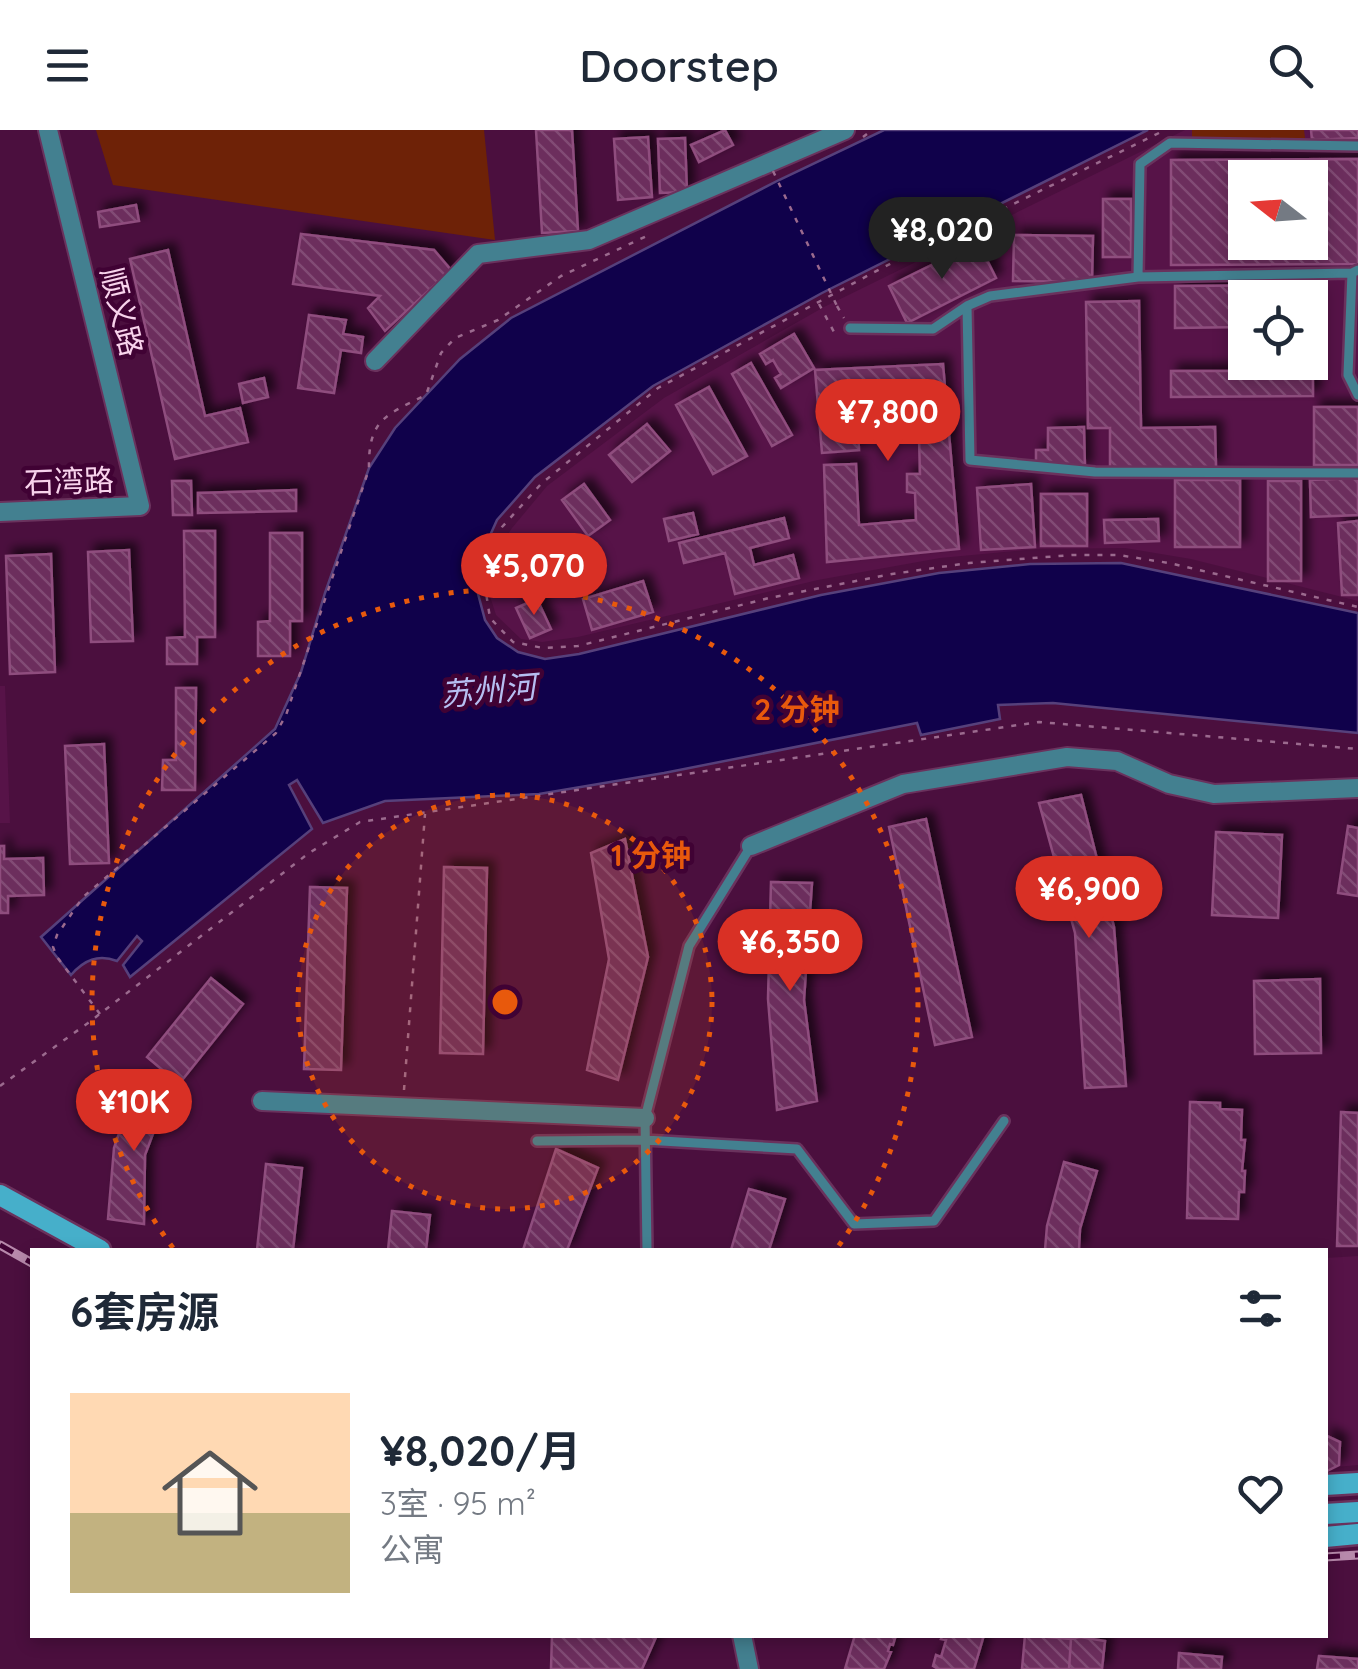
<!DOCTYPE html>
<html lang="zh">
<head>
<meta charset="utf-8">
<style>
	:root { --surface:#fff; --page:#f6f6f7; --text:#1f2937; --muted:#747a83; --line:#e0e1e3; --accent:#d93025 }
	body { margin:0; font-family:Quicksand,"Noto Sans SC",sans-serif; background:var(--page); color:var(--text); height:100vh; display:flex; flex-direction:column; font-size:38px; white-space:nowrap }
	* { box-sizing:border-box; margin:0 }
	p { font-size:32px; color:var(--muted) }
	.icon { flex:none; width:55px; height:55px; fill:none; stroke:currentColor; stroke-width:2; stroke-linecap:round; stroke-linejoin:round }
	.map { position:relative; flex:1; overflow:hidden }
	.side { position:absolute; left:30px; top:1118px; width:1298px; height:390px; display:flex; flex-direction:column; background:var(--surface); border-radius:0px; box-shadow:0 5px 15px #0003 }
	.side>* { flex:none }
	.needle { width:65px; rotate:287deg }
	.fabs { position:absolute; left:1228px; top:30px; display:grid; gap:20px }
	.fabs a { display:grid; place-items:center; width:100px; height:100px; border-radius:0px; background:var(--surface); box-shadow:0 5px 15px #0003; font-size:50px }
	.price { position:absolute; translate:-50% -85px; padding:0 22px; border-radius:35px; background:var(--accent); color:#fff; font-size:32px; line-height:65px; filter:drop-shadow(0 2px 5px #0008) }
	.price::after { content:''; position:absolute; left:50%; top:60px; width:30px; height:22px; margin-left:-15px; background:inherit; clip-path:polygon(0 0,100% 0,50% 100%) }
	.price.selected { background:#222; color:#fff }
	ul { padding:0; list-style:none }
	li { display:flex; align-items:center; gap:30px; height:250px; padding:0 40px }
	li+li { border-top:2px solid var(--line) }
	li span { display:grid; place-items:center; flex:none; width:280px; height:200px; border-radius:0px; color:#555 }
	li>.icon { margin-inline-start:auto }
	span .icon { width:120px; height:120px; fill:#fffc; stroke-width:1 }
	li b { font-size:42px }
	h2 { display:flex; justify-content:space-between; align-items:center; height:120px; padding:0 40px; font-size:42px }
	header { display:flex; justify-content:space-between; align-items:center; height:130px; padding:0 40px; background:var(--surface); font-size:45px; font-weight:600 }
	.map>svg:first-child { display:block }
	.built { fill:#571348; fill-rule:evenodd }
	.green { fill:#6e2207 }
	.water { fill:#10014b; stroke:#56407b; stroke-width:2.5 }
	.building { fill:url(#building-back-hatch); stroke:#8f4e7e; stroke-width:2.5; fill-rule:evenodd; filter:url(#shadow) }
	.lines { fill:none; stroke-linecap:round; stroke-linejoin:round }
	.lane-casing { stroke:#6a325d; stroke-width:14 }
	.street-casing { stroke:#6a325d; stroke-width:22 }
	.secondary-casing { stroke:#6a325d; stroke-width:25 }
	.path { stroke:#9b6a8e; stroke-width:2.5; stroke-dasharray:5 8; stroke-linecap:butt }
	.lane { stroke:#438090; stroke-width:9 }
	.street { stroke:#438090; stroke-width:18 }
	.secondary { stroke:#46afca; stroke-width:20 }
	.rail-casing { stroke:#b789ab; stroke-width:9 }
	.rail { stroke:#400234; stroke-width:5; stroke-dasharray:15; stroke-linecap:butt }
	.path-bridge { stroke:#9b6a8e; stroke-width:2.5; stroke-dasharray:5 8; stroke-linecap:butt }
	.ring { fill:none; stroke:#e8590c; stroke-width:5; stroke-dasharray:5 10 }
	.labels { text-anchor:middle; stroke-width:9; stroke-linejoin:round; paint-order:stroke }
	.street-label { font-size:30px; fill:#f8d3ec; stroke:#400234 }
	.water-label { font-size:32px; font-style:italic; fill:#b6bef1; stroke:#400234 }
	.centre { fill:#e8590c; stroke:#400234; stroke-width:5 }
	.ring-label { font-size:30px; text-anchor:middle; font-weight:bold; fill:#e8590c; stroke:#400234; stroke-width:9; stroke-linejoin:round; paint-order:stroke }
</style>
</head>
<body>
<header><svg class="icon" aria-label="menu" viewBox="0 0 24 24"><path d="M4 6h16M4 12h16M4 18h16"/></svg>Doorstep<svg class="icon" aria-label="search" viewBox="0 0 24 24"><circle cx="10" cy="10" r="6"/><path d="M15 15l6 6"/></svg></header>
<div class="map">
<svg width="1358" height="1539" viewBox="0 0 1358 1539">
	<defs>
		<pattern id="building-back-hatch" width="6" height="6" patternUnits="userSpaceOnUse" patternTransform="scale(2.5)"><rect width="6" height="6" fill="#6c2e5d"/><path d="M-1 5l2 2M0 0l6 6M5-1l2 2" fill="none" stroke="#824b74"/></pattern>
		<filter id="shadow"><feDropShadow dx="7" dy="-7" stdDeviation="5" flood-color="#0009"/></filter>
	</defs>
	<rect width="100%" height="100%" fill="#4b0f3e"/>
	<path class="built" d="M1185,0H1358V471L1191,429L1125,418L1037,419L940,428L818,450L578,507L542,512L521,509L496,485L487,457L490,433L512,398L547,356L664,268L824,177ZM1245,48H1310V112H1245ZM1245,168H1310V232H1245Z
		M0,556H5L10,693H0Z
		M1358,1126V1335L1325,1338V1128Z"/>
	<path class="green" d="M96,0H484L495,110L113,55Z
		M1192,0H1304L1305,8L1192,10Z"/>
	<path class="water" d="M884,0H1148L822,163L653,256L535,347L497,390L479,430L477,460L485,490L497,508L518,522L545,529L579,524L821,465L939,443L1030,434L1121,433L1358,483V603L1053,573L998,575L1000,589L921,605L917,593L664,643L539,664L385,671L323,693L297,650L289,655L312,699L130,847L123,835L142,811L137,806L117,831C98,824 84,830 71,845L41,807L275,599L301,542L325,463L369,338L395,298L460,229L511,188L779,50Z"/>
	<path class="building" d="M536,0H572L578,101L542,103Z
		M725,0L733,15L699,32L691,15Z
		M1311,0H1358V8L1312,10Z
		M648,7L652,67L618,70L614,9Z
		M685,8L687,62L660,63L658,9Z
		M1358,29V134L1171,135V30ZM1245,48H1310V112H1245Z
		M1103,69H1131V127H1103Z
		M136,75L139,91L100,97L98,82Z
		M301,104L434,120L451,140L385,201L368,178L380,166L293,154Z
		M1014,105L1093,106L1092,152L1013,151Z
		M978,112L996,148L907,193L889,156Z
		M168,120L205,286L240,278L248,312L175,329L130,129Z
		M1312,155L1313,266L1171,267V241H1281V232H1310V168H1245V197L1175,198V156Z
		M1139,171L1141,298L1215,297L1216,337L1110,338V298H1088L1086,172Z
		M309,185L346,190L343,204L363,207L361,223L341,220L334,263L298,258Z
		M794,204L814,238L781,258L775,248L781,244L773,230L766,234L760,224Z
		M751,233L792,305L772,316L732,244Z
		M943,234L959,419L827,432L824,335L856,334L859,395L916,390L915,363L907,362V344H920L919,308L911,309L906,258L856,261L859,320L822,323L815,240Z
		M264,248L268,267L243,273L239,254Z
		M709,257L747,326L713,344L676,275Z
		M1314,277H1358V335H1314Z
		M647,294L670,321L632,352L609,325Z
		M1084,297L1085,339L1036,340V320H1048V298Z
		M1358,348V385L1311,387L1310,350Z
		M1175,350H1240V417H1175Z
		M172,351H191L192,385H173Z
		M1268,351H1301V451H1268Z
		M584,354L610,390L588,406L562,370Z
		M1031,354L1035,417L981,420L977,358Z
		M296,360V381L198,383V363Z
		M1041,364H1087V416H1041Z
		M693,383L698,404L669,411L664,389Z
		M784,388L789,408L750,418L754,435L793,425L799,448L735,464L725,423L684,433L679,413Z
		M1158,389L1159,411L1105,413L1104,390Z
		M1358,391V465H1342L1338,393Z
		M184,401H215V507H197V534H167V508L185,507Z
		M270,403H302V491H290V526H258V492L270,491Z
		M129,420L133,511L91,512L88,422Z
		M51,424L55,542L10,544L6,426Z
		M643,451L653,482L592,500L583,469Z
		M537,469L551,499L530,508L516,478Z
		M176,558H196L195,660H162L163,630H176Z
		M104,614L109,733L70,734L65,616Z
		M1081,665L1114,797L1126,956L1085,958L1075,803L1039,673Z
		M926,689L972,907L935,915L889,697Z
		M1348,696L1358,698V766L1338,763Z
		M1216,702L1282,705L1278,788L1212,785Z
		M625,709L648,827L618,950L587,940L609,829L591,723Z
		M0,716H4V729L43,728L44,765L8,766V783H0Z
		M444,737L487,738L483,924L440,923Z
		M771,752L812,753L804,870L817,971L777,980L768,869Z
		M310,757L347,758L341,940L304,939Z
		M211,848L243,874L179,954L147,927Z
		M1320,849L1321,923L1255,924L1254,851Z
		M137,951L168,964L145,1025L144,1094L108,1089L114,1018Z
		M1190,972L1220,973V979L1242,980L1241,1010H1245L1242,1041H1245L1244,1062H1239L1238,1089L1187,1088Z
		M1341,982L1358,983V1116H1337Z
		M556,1019L598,1038L567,1120H523Z
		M1064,1032L1097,1041L1080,1099L1079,1120H1045L1047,1096Z
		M266,1034L302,1038L293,1120H257Z
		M749,1059L785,1069L769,1120H731Z
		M392,1081L430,1085L426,1120H388Z
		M1325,1305L1340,1312L1339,1335L1325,1342Z
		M552,1505H657L642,1539H551Z
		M855,1505H896L893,1515L890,1514L888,1521L891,1522L884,1539H845Z
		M943,1505H984L974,1539H938L933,1536L936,1525L941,1527L946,1510L941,1509Z
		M1025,1505L1071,1509L1069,1539H1022Z
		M1080,1507L1105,1511L1102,1539H1069L1071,1509Z
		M1179,1523L1222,1527L1221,1539H1178Z
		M1319,1526L1358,1529V1539H1317Z"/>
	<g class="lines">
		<defs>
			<path id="lane" d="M1352,143L1348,245L1358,265
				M1138,147L1140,34L1170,13L1358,16
				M967,176L970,330L1095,342L1358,343
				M850,198L933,199L967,176L990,166L1138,147L1352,143L1358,140
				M537,1011L645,1010L797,1019L854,1094L934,1091L1004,991
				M647,1120L645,988L689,816L751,716"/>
			<path id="street" d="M375,231L478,124L589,110L845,0
				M0,382L140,376L48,0
				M751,716L903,654L1067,627L1117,631L1169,654L1214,664L1358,658
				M262,971L645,988
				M742,1505L749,1539"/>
			<path id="secondary" d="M0,1065L100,1120
				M1325,1355L1358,1353
				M1325,1384L1358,1382
				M1325,1407L1358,1404"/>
		</defs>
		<use href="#lane" class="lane-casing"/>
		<use href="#street" class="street-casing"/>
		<use href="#secondary" class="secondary-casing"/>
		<path class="path" d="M1159,3L882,138L658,258L541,354L502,397L486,426L484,450L490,488L513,512L543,518L578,516L769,468L892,444L969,433L1073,425H1118L1169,433L1358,477
			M863,7L872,0
			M819,174L834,202L839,201
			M837,176L844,188
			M100,884L57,827L53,817L57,805L83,767L276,603L286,585L369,339C368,289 386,285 426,265L441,223L455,208L498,190L561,146L651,104
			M0,956L88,893L309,723L360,692L1039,592L1358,619
			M404,960L425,684"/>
		<use href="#lane" class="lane"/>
		<use href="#street" class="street"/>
		<use href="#secondary" class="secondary"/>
		<defs>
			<path id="rail" d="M0,1115L32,1133
				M1325,1427L1358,1425"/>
		</defs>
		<use href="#rail" class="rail-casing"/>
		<use href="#rail" class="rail"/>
		<path class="path-bridge" d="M773,41L837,176"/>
	</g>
	<circle cx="505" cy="872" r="207" fill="#e8590c" fill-opacity=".12"/>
	<g class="ring">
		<circle cx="505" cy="872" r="207"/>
		<path d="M173 1118A413 413 0 1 1 837 1118"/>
	</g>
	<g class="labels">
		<g class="street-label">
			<text transform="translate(121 182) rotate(76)" y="10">顺义路</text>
			<text transform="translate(69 352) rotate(-2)" y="10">石湾路</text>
		</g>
		<g class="water-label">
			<text transform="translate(488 561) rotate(-5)" y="11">苏州河</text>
		</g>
	</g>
	<circle cx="505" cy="872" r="15" class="centre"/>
	<g class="ring-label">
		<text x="797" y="590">2 分钟</text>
		<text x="651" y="736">1 分钟</text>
	</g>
</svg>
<div class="fabs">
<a><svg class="needle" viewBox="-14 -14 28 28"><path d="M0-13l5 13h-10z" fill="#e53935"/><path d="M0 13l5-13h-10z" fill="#747a83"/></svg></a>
<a><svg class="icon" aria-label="locate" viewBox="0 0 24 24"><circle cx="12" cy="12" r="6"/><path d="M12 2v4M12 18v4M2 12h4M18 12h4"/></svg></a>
</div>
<b class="price selected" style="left:942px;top:152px">¥8,020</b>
<b class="price" style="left:888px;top:334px">¥7,800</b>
<b class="price" style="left:534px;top:488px">¥5,070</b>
<b class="price" style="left:1089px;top:811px">¥6,900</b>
<b class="price" style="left:790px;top:864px">¥6,350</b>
<b class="price" style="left:134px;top:1024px">¥10K</b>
<section class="side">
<h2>6套房源<svg class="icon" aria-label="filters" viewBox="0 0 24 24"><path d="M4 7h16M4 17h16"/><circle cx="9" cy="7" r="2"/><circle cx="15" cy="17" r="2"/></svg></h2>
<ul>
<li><span style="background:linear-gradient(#ffd9b3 60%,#c2b280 0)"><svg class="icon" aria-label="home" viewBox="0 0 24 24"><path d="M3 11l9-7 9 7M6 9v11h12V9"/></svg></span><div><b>¥8,020/月</b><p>3室 · 95 m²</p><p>公寓</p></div><svg class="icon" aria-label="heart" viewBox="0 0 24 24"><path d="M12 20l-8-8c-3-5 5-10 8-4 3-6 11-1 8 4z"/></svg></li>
</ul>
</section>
</div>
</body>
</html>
